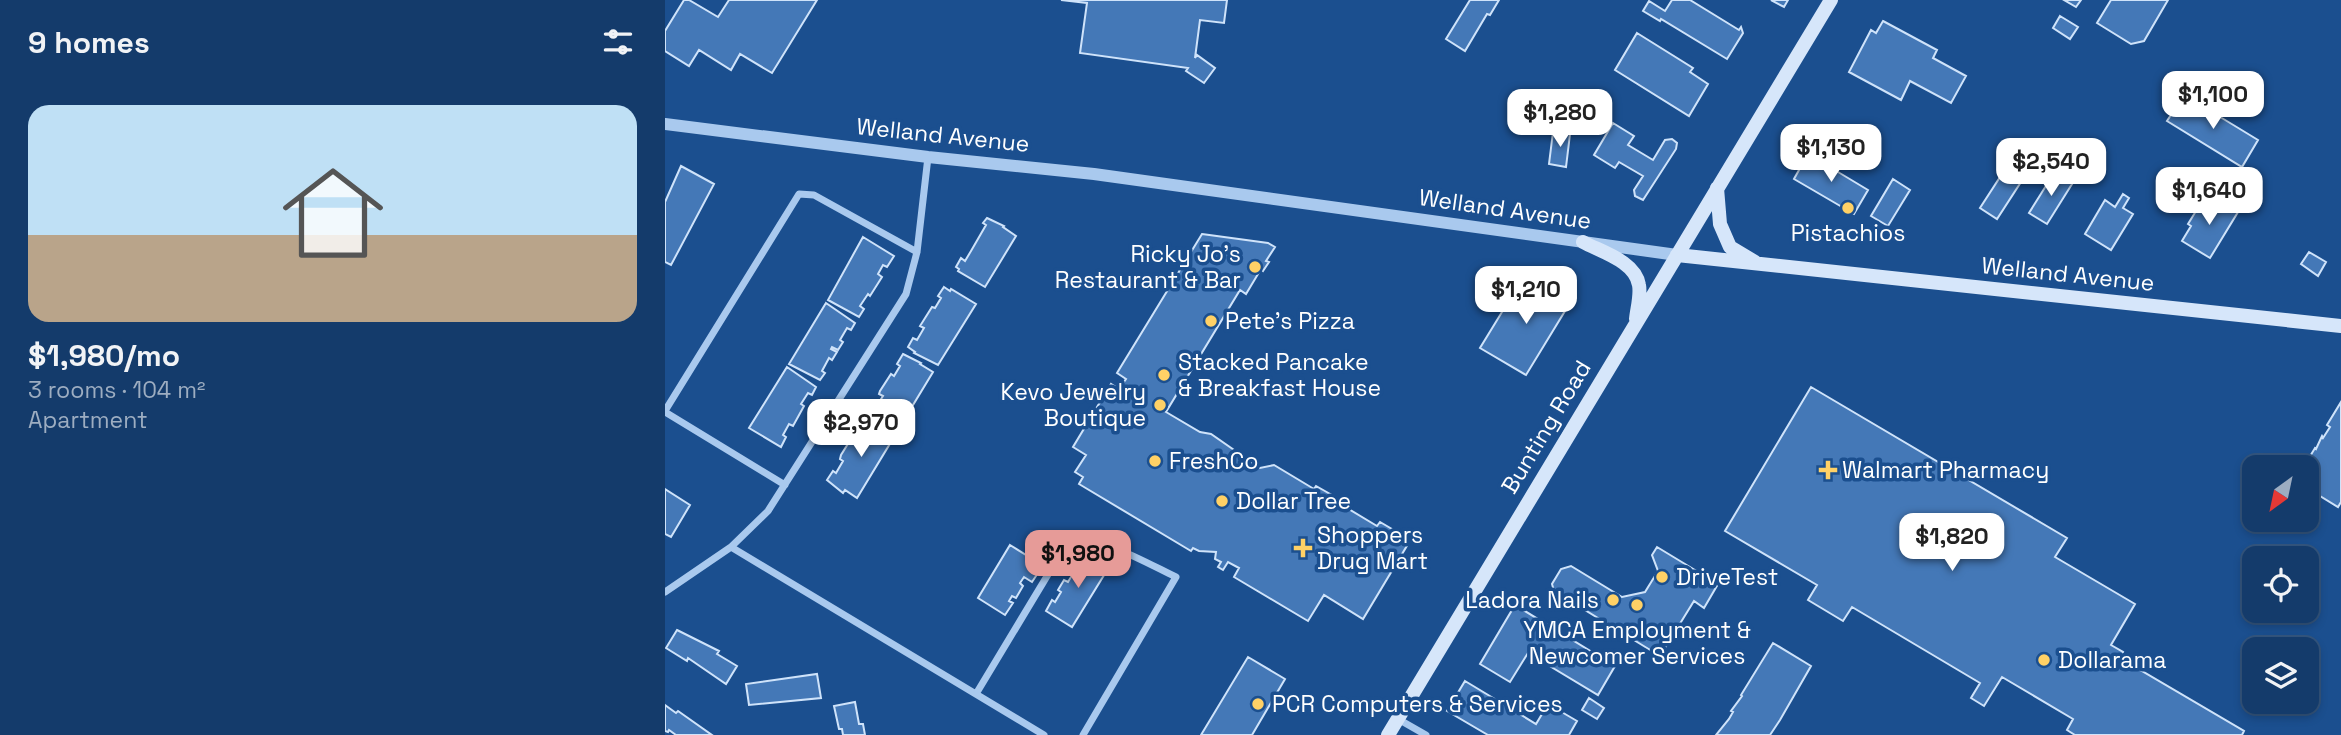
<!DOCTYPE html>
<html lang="en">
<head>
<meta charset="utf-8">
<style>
	:root { --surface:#143b6b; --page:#1d4271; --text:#f1f3f6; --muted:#9dadc1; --line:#33557e; --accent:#e69b98 }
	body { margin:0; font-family:"Space Grotesk",sans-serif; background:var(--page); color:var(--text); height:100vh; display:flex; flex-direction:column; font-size:26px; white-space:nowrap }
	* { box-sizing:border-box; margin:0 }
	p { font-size:23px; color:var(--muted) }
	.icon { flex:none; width:38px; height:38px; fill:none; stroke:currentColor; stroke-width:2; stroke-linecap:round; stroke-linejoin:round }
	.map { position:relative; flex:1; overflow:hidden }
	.drawer { display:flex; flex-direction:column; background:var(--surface); width:665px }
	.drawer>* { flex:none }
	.needle { width:46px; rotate:213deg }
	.fabs { position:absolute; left:1577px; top:455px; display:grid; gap:14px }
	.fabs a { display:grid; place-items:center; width:77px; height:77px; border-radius:14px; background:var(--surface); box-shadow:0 4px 10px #0003,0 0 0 2px var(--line); font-size:35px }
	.price { position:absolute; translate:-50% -60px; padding:0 16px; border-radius:14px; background:#fff; color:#222; font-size:23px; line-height:46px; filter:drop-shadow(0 2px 4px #0008) }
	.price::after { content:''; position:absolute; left:50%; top:42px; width:21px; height:16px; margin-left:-10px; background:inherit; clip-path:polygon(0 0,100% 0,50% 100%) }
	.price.active { background:var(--accent); color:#111 }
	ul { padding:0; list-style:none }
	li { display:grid; align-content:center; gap:14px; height:371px; padding:0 28px }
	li+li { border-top:2px solid var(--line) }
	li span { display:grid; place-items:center; height:217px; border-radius:21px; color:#555 }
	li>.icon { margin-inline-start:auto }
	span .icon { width:126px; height:126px; fill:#fffc; stroke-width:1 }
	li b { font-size:30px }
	h2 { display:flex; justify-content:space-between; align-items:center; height:84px; padding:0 28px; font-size:30px }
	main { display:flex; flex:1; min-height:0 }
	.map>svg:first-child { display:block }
	.building { fill:#4478b7; stroke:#cfe3fa; stroke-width:2 }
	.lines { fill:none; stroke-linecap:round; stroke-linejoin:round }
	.minor { stroke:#a9c9ee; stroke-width:7 }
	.tertiary { stroke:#a9c9ee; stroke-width:12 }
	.secondary { stroke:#d6e6fa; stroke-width:14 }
	.poi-dot { fill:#ffd166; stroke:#1b4f8f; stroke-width:2.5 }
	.labels { text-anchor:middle; stroke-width:7; stroke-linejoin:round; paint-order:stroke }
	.street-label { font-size:23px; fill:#fff; stroke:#1b4f8f }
	.poi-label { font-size:23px; fill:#fff; stroke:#1b4f8f; text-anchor:start }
</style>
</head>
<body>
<main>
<section class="drawer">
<h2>9 homes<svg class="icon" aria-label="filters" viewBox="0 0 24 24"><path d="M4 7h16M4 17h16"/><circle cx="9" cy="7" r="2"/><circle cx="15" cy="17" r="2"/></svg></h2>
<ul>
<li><span style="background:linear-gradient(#bfe0f5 60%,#b9a48a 0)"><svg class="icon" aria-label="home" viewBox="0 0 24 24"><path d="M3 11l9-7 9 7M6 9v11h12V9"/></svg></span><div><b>$1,980/mo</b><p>3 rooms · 104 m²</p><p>Apartment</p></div></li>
</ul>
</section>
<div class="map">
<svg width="1676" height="735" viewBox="0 0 1676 735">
	<rect width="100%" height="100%" fill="#1b4f8f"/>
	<path class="building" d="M19,0H24L53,17L64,0H152L107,73L75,54L66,70L34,50L24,66L0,51V31Z
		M396,0H562L559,23L535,20L530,58L532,55L550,68L539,83L521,71L523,68L415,53L422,3Z
		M805,0H834L825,15L822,14L800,51L781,39Z
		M1007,0H1025L1074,30L1076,27L1078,33L1062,59L996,19L995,21L978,11L984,1L1000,11Z
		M1106,0H1123L1119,7Z
		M1399,0H1416L1411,7Z
		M1446,0H1503L1479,41L1466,44L1432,23Z
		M1395,16L1413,27L1405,39L1388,28Z
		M1218,21L1272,50L1268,58L1301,76L1286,103L1245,81L1236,100L1184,72L1206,30L1211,33Z
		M972,33L1028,68L1025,72L1043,84L1024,116L950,70Z
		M1519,95L1593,140L1577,167L1502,121Z
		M948,123L969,136L963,145L988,160L1000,140L1007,139L1012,143L1011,149L978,200L970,196L969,190L978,176L954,162L950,168L929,155Z
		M888,132L905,134L901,167L884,164Z
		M1143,154L1203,190L1189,214L1129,179Z
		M1350,154L1367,165L1332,219L1315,208Z
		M16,166L49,184L6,265L0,262V202Z
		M1389,173L1407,184L1382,224L1364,213Z
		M1228,179L1245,190L1223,226L1206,216Z
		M1458,194L1464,198L1458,208L1468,214L1446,250L1420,234L1440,200L1450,207Z
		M1544,194L1549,197L1547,200L1566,212L1568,209L1573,212L1545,258L1517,241L1526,226L1523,224L1536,203L1538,204Z
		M322,218L339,226L338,227L351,236L320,287L293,271L294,269L291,267L296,258L300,261L306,251L321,225L318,223Z
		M537,234L603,243L610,247L601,261L604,262L598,271L596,269L581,294L575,290L501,412L535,432L546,434L595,468L609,465L649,489L651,486L674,499L672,502L712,526L715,522L732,532L729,536L743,544L698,619L659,595L643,621L569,577L574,568L563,562L558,570L553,567L556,562L550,559L551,552L534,551L528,548L526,551L414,484L418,477L410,472L421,455L408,447L446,384L454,389L461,379L452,373Z
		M198,237L229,256L222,267L218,265L213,274L217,277L205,296L203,294L195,306L199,309L194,317L163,300Z
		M1644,252L1661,262L1653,276L1636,264Z
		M871,279L882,285L884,282L894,289L892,292L903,298L897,309L900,311L861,375L815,348L848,294L858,300Z
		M279,287L285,291L286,289L311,304L273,365L249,353L250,352L243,347L248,338L252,340L259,328L255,326L267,307L270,308L276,298L273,296Z
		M161,303L190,323L186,330L182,328L175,340L178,342L173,350L167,347L166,349L172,352L167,360L164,358L157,371L160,373L155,380L124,364Z
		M238,354L256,363L255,364L268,372L231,433L202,413L207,405L211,407L218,396L214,394L215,391L226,374L229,376L235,366L232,364Z
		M122,367L151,387L147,395L143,393L136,404L139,406L128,426L124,424L118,435L121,437L116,447L84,428Z
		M1146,387L1402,538L1390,557L1470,604L1446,645L1458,652L1455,658L1579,731L1577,735H1410L1402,730L1408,719L1337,677L1319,706L1306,698L1315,683L1187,607L1178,621L1143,600L1152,585L1060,531Z
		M1676,402V502L1673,507L1642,488V467H1636L1642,457L1644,458L1650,448L1651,449L1657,436L1658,438L1665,427L1662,425Z
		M198,420L229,437L192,498L180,490L178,493L162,480L168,471L171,473L178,461L175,459L176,455L186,439L190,441L196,430L193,428Z
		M0,489L25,505L6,537L0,534Z
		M345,545L369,560L365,567L373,573L367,582L359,577L355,583L358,586L351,598L347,596L344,601L348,603L340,615L313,598Z
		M992,547L1053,584L1039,608L1029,601L995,656L889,591L887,584L896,569L906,566L957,597L980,592L993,571L987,555Z
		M415,555H422L427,559L428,557L444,567L407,627L381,611L387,600L390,602L396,592L393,590L399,580L403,582L413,565L410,563Z
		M850,605L950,666L933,695L863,653L845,682L815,664Z
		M12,630L54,651L52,654L72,666L61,684L23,658L22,661L1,648Z
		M1108,643L1146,666L1115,720L1105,735H1051L1064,719L1068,712L1066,711L1077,696L1076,695Z
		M583,657L620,679L587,735H536Z
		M152,674L156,698L84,705L81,684Z
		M800,681L871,724L883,704L912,721L904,735H823L782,711Z
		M924,698L939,708L932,719L917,710Z
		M190,702L194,724H198L200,735H178L177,729H174L169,706Z
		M0,705L11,713L13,711L47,735H11L4,730L3,732L0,731Z"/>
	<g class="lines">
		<path class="minor" d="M0,411L134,194L149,195L252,252
			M0,412L120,485
			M66,547L379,735
			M0,592L66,547L103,511L241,294L252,252L263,157
			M311,694L402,543C427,530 487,566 511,577L418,735
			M733,719L761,735"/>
		<path class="tertiary" d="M0,124L263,157L429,174L1012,255"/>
		<path class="secondary" d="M1052,188L1055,224L1065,247L1090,262
			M918,242C936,252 970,261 974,285C976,295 972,309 971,319
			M1012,255L1676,326
			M723,735L1166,0"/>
	</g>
	<g class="poi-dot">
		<circle cx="1183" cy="208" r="7"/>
		<circle cx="590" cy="267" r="7"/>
		<circle cx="546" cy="321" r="7"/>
		<circle cx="499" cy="375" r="7"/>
		<circle cx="495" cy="405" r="7"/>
		<circle cx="490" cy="461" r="7"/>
		<path d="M1159.5 459.5h7v7h7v7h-7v7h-7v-7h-7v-7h7z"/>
		<circle cx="557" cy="501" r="7"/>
		<path d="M634.5 537.5h7v7h7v7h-7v7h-7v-7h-7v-7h7z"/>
		<circle cx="997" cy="577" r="7"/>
		<circle cx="948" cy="600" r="7"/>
		<circle cx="972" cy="605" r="7"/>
		<circle cx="1379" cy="660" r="7"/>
		<circle cx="593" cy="704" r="7"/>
	</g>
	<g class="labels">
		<g class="street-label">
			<text transform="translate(278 135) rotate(6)" y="8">Welland Avenue</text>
			<text transform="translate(840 209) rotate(8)" y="8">Welland Avenue</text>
			<text transform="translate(1403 274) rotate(6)" y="8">Welland Avenue</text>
			<text transform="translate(881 427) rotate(-59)" y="8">Bunting Road</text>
		</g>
		<g class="poi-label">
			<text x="1183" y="241" text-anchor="middle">Pistachios</text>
			<text x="576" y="262" text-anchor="end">Ricky Jo's<tspan x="576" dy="26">Restaurant &amp; Bar</tspan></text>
			<text x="560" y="329">Pete's Pizza</text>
			<text x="513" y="370">Stacked Pancake<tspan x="513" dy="26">&amp; Breakfast House</tspan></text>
			<text x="481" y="400" text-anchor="end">Kevo Jewelry<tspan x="481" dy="26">Boutique</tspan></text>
			<text x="504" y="469">FreshCo</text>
			<text x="1177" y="478">Walmart Pharmacy</text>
			<text x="571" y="509">Dollar Tree</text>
			<text x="652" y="543">Shoppers<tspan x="652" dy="26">Drug Mart</tspan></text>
			<text x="1011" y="585">DriveTest</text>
			<text x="934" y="608" text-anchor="end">Ladora Nails</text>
			<text x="972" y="638" text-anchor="middle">YMCA Employment &amp;<tspan x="972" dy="26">Newcomer Services</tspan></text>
			<text x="1393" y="668">Dollarama</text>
			<text x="607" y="712">PCR Computers &amp; Services</text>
		</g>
	</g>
</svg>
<div class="fabs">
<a><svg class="needle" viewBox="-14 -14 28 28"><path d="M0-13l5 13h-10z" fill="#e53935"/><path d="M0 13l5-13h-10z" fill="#9dadc1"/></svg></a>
<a><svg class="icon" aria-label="locate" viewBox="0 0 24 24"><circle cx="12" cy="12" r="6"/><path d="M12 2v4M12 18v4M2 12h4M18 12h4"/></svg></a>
<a><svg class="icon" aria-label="layers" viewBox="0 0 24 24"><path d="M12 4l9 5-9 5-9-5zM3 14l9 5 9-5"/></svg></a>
</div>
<b class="price" style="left:1548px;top:131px">$1,100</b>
<b class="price" style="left:895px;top:149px">$1,280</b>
<b class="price" style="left:1166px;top:184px">$1,130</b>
<b class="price" style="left:1386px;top:198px">$2,540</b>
<b class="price" style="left:1544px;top:227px">$1,640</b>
<b class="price" style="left:861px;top:326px">$1,210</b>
<b class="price" style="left:196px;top:459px">$2,970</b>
<b class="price" style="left:1287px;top:573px">$1,820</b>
<b class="price active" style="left:413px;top:590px">$1,980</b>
</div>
</main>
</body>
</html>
